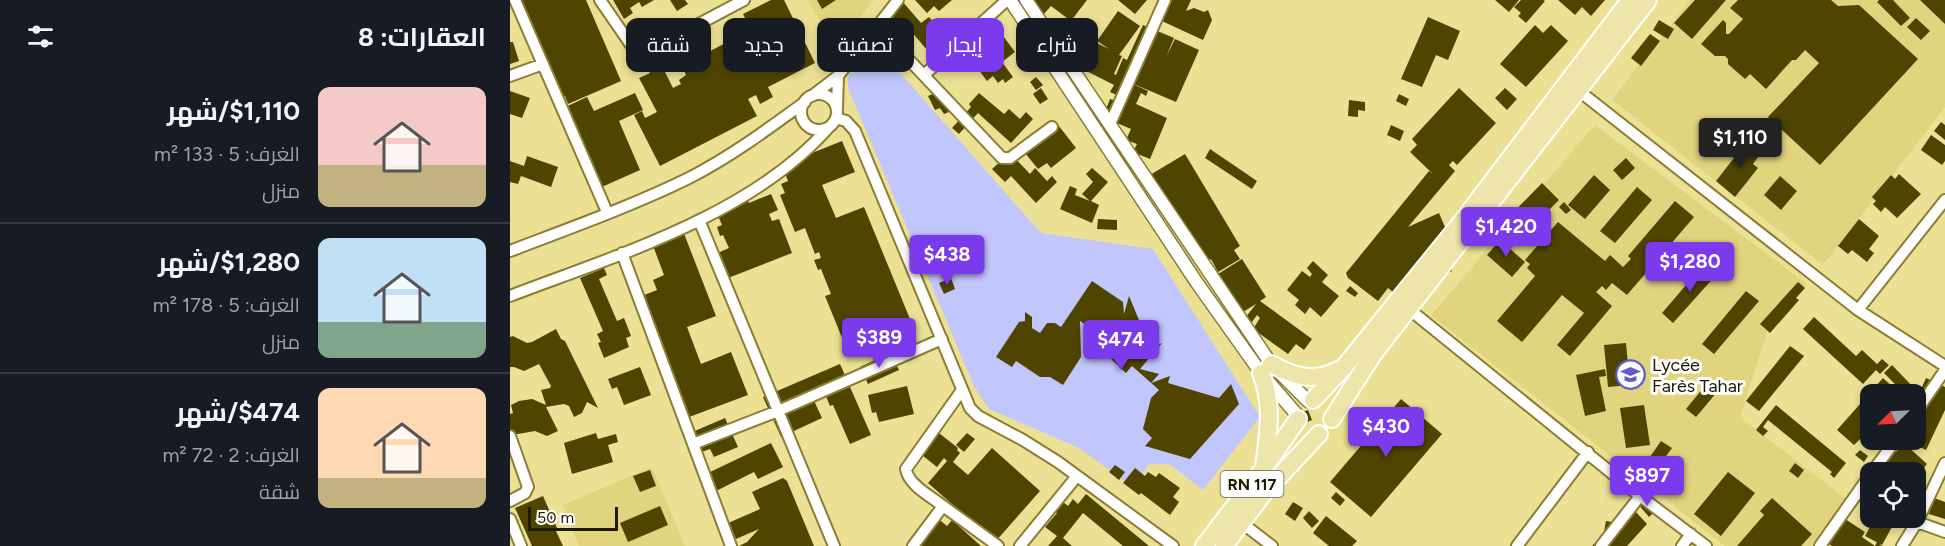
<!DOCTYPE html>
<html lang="ar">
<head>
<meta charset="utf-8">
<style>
	:root { --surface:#171b24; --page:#242831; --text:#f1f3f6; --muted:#9ea1a6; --line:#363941; --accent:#7c3aed }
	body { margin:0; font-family:Figtree,Cairo,sans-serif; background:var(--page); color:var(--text); direction:rtl; height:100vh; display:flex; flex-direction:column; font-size:22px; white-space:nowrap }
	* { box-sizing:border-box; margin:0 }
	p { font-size:20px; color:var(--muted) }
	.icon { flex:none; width:33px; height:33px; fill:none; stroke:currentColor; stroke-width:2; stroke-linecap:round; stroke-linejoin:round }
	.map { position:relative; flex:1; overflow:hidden; direction:ltr }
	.sheet { display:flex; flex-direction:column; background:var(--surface); width:510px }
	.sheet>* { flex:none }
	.banner { position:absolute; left:18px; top:18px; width:570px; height:54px; direction:rtl; display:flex; gap:12px }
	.needle { width:39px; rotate:246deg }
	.controls { position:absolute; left:1350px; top:384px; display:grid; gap:12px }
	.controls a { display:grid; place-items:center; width:66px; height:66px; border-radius:12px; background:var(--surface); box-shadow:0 3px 9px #0003; font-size:30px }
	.scale { position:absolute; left:18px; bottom:15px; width:90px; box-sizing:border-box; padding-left:6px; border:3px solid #201b00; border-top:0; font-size:16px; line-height:21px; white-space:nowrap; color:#201b00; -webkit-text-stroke:4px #fefefe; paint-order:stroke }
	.price { position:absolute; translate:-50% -51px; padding:0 14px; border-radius:6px; background:var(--accent); color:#fff; font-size:20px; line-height:39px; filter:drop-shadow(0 2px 3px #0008) }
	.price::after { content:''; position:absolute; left:50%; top:36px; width:18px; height:14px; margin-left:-9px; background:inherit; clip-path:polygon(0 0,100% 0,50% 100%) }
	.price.on { background:#222; color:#fff }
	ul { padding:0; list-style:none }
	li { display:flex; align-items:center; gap:18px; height:150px; padding:0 24px }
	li+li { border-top:2px solid var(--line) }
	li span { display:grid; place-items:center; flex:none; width:168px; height:120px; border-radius:12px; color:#555 }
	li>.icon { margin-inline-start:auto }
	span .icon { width:72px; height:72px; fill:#fffc; stroke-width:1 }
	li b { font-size:26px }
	h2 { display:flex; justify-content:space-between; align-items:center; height:72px; padding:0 24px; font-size:26px }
	.tag { padding:0 21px; border-radius:12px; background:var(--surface); box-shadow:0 3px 9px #0003; font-size:21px; line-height:54px }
	.tag.on { background:var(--accent); color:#fff }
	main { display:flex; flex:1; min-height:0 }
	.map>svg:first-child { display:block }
	.built { fill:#e1d47f }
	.green { fill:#c1c6fd }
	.building { fill:#4f4500 }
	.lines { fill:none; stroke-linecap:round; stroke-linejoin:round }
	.minor-casing { stroke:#8a7e32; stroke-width:14 }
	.tertiary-casing { stroke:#8a7e32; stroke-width:15 }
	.primary-casing { stroke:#fff; stroke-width:20 }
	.minor { stroke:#fff; stroke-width:10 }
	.tertiary { stroke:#fff; stroke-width:12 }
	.primary { stroke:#eee5ab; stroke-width:16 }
	.labels { text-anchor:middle; stroke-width:6; stroke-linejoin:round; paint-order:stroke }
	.shield { fill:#fefefe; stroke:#635f4c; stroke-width:1.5 }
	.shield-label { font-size:16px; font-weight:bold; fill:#201b00 }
	.poi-label { font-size:18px; fill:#201b00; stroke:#fefefe; text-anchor:start }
</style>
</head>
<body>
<main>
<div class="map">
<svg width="1435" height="546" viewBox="0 0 1435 546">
	<rect width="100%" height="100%" fill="#ebe093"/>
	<path class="built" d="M297,0H364L326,46Z
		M1180,0H1435V107L1313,265L1102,100Z
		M1085,125L1297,284L1257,332L1230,417L1336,499L1301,546H1215L921,315Z
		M142,467L175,546H69L53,505Z"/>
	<path class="green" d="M368,48L531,233L643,249L750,417L693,490L659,464H639L623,487L569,448L479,409L464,386L338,88V76Z"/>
	<path class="building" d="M7,0H76L111,81L58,104L55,96L48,99Z
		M103,0H144L132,7L129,2L120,8L123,13L114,19Z
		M160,0H175L178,4L167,11Z
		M261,0H274L305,63L258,87L263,97L250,104L246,95L238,99L247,116L150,166L124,115L132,111L135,118L147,112L129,78L140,73L138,70L151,64L163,88L171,84L169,80L176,75L172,66L223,39L220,34L238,24L233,14Z
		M307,0H326L312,9Z
		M405,0H442L429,11L424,6L417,13Z
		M521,0H577L561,21L541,6L532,16Z
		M608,0H637L625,14Z
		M648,0H681L676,11L684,8L694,12L698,10L702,20L693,40L641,16Z
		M985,0H1009L999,12Z
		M1011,0H1033L1035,1L1016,23L1008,16L1011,13L1004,7Z
		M1048,0H1095L1081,16L1072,7L1065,15Z
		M1185,0H1216L1182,39L1164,23Z
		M1228,0H1321L1328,6L1349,5L1408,59L1310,165L1258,117L1309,63L1295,50L1286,60H1282L1256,89L1240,74L1235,79L1218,64V59L1215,56H1205L1191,44L1213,20L1216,23V34H1219L1233,19L1220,8Z
		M1369,0H1383L1400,18L1391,26L1367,2Z
		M1410,0H1435V24Z
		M392,1L411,23L419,17L434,35L417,50L395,24L388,31L382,24L386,21L379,13Z
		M608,11L630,26L609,55L612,56L604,74L606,75L613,58L617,60L633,25L664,38L656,57L665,39L689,50L666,102L619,82L638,91L636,96L631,93L626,104L657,118L640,159L623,152L627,144L616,140L621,129L593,117L600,99L606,101L608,97L618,100L600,92L604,85L553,59L566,33L599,49L587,41Z
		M918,17L950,31L938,60L926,55L912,87L891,79Z
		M1406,18L1420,31L1411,40L1397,27Z
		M1149,20L1164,29L1158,39L1143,30Z
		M485,25L505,52L492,62L503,77L495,83L493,79L488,83L483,76L477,81L468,69L477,62L475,59L483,50L480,45L483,42L475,32Z
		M1025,25L1033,33L1041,25L1058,41L1016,87L990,64Z
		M1140,34L1150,41L1131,66L1121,58Z
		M0,42H3L9,61L0,64Z
		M526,77L533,85L526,90L520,82Z
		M531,88L538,99L530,104L523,94Z
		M949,88L986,123L947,165L943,161L939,165L945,171L898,227L929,213L947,255L939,265L942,271L884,293L878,288L868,301L838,278L836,273L919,171L924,175L900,152L907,145L902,139Z
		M995,88L1007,99L997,110L985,98Z
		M0,91L20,98L12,118L0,114Z
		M429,91L439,112L434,114L430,108L425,110L418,96Z
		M125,93L133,110L109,121L130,170L85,190L49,110L77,97L84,111Z
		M469,93L494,114L499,109L510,119L516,112L523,119L501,143L468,113L449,134L442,128L461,107L459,104Z
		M889,94L899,99L896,106L886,101Z
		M839,100L855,102V111L848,110V117L838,116Z
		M1208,120L1218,127L1213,135L1203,129Z
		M545,121L566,148L541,168L537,163L528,169L511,148Z
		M1431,122L1435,125V140L1424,131Z
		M881,125L894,131L890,141L877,135Z
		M1421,135L1435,145V161L1432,165L1411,150Z
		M1238,140L1252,151L1243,164L1248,168L1225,197L1206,181Z
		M332,141L345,172L312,185L326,218L354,207L400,319L335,345L315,296L321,294L311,269L308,270L304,260L311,258L309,252L305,254L295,228L285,232L270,195L275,193L271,184L278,181L272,165Z
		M700,149L747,181L742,189L695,158Z
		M675,154L730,246L724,250L730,259L708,272L701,259L693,264L640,175Z
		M17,156L48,167L41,187L11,176L8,184L0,182V161L14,166Z
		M503,156L520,174L525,168L537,181L542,176L547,182L526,203L501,176L495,182L482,169L492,160Z
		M1116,158L1125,168L1112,180L1103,170Z
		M582,168L598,182L581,201L589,205L582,223L550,209L560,186L567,189L565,195L580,201L572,194L583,182L576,174Z
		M1389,174L1411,194L1387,218L1375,207L1371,212L1363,204L1366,201L1362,197L1381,175L1385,179Z
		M1084,175L1100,190L1075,219L1058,205Z
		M1270,176L1287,191L1271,210L1254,195Z
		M1032,183L1049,200L1005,244L989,227Z
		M1127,187L1142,200L1105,243L1090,231Z
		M261,194L268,210L259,214L262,221L269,219L282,253L213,280L203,255L219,248L213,235L210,236L207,227L212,225L205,209L236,197L239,203Z
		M1165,201L1184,217L1117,295L1102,283L1096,290L1092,286L1086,292L1102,306L1060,356L1047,345L1074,313L1052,295L1012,342L987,321L1025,276L1017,268L1020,264L1015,260L1048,222L1095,261L1100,255L1113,267L1121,259L1118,256Z
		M1054,202L1061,210L1056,214L1049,207Z
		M588,219L607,220V230L587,229Z
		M1349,219L1369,236L1359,249L1364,253L1357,262L1342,250L1338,254L1328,246Z
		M173,231L206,316L177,327L191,364L221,352L238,395L171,420L124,299L147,290L143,280L154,275L142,243Z
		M990,240L1015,262L1002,277L977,255Z
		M732,259L756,297L750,301L802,339L794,350L786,344L778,354L743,329L750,318L747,315L742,322L736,317L746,304L733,312L708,274Z
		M803,261L818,275L812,282L829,296L811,317L800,307L795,314L785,305L789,300L777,290L792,271L800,277L802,274L797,268Z
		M1195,263L1207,274L1163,323L1152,313Z
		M94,268L97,275L89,279L107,321L114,318L121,336L116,338L119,347L94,358L88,343L91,342L87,334L93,331L70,278Z
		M441,278L445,289L434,294L429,283Z
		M582,281L613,302L614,314L619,296L634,332L626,341L622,331L611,336L614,343L611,354L617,359L620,350L628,353L652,343L630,369L649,374L641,383L660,376L658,383L709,398L721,384L729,404L680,459L635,446L642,438L633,429L641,398L649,390L622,366L616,373L601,359L611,326H602L598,332L587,333L570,321L571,357L553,385L540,377H530L506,361L502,367L486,357L509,322L515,321V312L522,317V328L530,333L537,323H545L551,327Z
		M1288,282L1295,288L1286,298L1289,300L1260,333L1250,324Z
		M840,286L848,293L845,297L836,291Z
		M1236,291L1249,301L1204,354L1192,344Z
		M1304,317L1346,356L1352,350L1367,364L1372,359L1379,365L1370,374L1366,370L1353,384L1293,329Z
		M46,329L51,339L55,341L88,408L77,402L72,413L64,417L59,406L54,404L36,407L48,431L37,436L25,431L2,435L0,431V414L3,413L1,405L9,401L22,399L36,405L31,390L40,388L41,386L29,364L14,371L4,367H0V337L3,336L17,343L22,342Z
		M1116,343L1120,385L1098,387L1094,345Z
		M1280,346L1294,356L1249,411L1236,401Z
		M380,353L389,370L358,384L350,367Z
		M330,364L361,435L340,444L323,405L320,406L313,389L301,394L312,418L271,437L253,397Z
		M1382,365L1405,389L1400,394H1395L1374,373Z
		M130,367L141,395L114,405L107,387L102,389L98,379Z
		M1095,369L1096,376L1089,377L1096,411L1075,416L1066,375Z
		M1373,378L1385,389L1380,394H1360V438L1356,443L1351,438L1344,445L1327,430Z
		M1416,378L1435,387V410L1416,450L1394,440H1406V401Z
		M1198,382L1208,391L1186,417L1176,409Z
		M397,386L404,414L369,422L366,412L362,413L358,395Z
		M891,399L932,434L861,517L820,482Z
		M1134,405L1140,445L1116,448L1110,408Z
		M1266,405L1336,463L1324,478L1320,474L1322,472L1258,420L1253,427L1258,431L1253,436L1246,430Z
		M798,410L802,420L792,424L788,414Z
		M215,418L228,447L204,457L200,449L189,453L180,433Z
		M420,426L448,448L447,450L450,453L443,462L458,475L482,448L530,491L485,542L418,483L437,461L434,458L427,467L412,455L418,448L409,441Z
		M86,433L88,439L106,434L108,442L98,445L103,462L62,474L54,443Z
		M457,433L465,439L454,452L446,445Z
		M1151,441L1162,448L1143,474L1133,467Z
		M261,443L273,467L248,479L244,472L206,491L198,473Z
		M1394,443L1417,464L1406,477V472H1389L1372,458L1381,448L1386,452Z
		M1350,450L1358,456L1354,462L1345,455Z
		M1285,463L1294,470L1288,478L1279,471Z
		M605,465L615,472L609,480L599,472Z
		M625,468L635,476L638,472L646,477L649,473L670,488L663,497L669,502L660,515L631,493L629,495L613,483Z
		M140,470L146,486L130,492L123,476Z
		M1218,472L1245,493L1211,536L1184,514Z
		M273,478L277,481L304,546H229L237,542L249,529L226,539L221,528L216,524L250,509L242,492Z
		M826,492L835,500L830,506L821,498Z
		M576,494L639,546H613L573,513L553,538L562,546H538L547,536L535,527L547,513L539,507L547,497L558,506L563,499L568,504Z
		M33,496L48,530L46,531L53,546H22L5,508Z
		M1135,498L1146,510L1139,517L1128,504Z
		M1262,498L1302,534L1291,546H1227L1254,515L1250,511Z
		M1424,498L1435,502V519L1419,514Z
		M783,502L793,508L785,521L775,514Z
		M150,506L158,525L118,542L110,523Z
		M799,511L809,521L802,528L793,518Z
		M1126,512L1137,524L1117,546H1082L1091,537L1101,539L1094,532L1096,521L1107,523L1110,526Z
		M816,516L847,541L842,546H819L803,533Z
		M426,517L437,526L442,520L471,546H412L405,540Z
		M1332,517L1355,532L1352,537L1365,546L1367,542L1372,546H1322L1316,542Z
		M1365,518H1387L1372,545L1355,536Z"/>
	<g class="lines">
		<defs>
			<path id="minor" d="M5,0L97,212
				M90,0L121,45L126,49L138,51L234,0
				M367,26L492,158H500L542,127
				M414,75L497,0
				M0,76L33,64
				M1064,87L1348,310L1435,200
				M291 112a18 18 0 1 1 36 0a18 18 0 1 1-36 0Z
				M302,96L328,76L388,0
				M327,108L328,76
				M326,118L336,121L345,131L460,408L468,416L513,440L548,462L663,546
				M600,124L655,0
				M189,220L324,546
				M0,251C60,228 122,206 179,178C220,157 258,129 295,102
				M112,253L221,546
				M0,296C107,255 242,215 319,127
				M894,305L1130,496L1196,546
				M1348,310L1435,366
				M1406,412L1435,370
				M0,436L18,487L15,493L0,501
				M183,444L268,411L432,339
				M1362,472L1386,440
				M433,506C422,497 398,485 396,469L452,390
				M0,519L11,546
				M1407,522L1435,532
				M732,523L762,546
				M403,546L433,506L488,546
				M510,546L567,476
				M1007,546L1078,452
				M1091,546L1130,496
				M1172,546L1181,534
				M1310,546L1360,475
				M1392,546L1407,522L1435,463"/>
			<path id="tertiary" d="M500,0L687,283L751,373L788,416
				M516,0L761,364L798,401"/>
			<path id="primary" d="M761,364C783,376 804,383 828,370
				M751,373C764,406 758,433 754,467
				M803,400L834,367L950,224L1120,0
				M822,419L864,353L1138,0
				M694,546L754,468L788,419
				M714,546L753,494L809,434"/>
		</defs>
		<use href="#minor" class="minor-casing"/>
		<use href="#tertiary" class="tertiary-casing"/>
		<use href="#primary" class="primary-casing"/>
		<use href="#minor" class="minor"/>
		<use href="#tertiary" class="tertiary"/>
		<use href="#primary" class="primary"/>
	</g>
	<defs>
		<symbol id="school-ring" viewBox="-11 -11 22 22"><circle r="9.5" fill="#fefefe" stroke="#605bd3" stroke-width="1.5"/><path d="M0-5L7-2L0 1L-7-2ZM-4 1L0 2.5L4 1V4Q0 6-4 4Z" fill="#605bd3"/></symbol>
	</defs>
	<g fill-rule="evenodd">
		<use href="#school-ring" x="1104" y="358" width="33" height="33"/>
	</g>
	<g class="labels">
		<rect class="shield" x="710.5" y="471" width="63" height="26" rx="4.5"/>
		<g class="shield-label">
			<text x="742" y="490">RN 117</text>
		</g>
		<g class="poi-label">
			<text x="1142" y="371">Lycée<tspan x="1142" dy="21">Farès Tahar</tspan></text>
		</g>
	</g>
</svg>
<div class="controls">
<a><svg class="needle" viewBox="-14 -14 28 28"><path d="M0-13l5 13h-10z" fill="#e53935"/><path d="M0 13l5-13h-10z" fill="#9ea1a6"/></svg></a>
<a><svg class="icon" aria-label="locate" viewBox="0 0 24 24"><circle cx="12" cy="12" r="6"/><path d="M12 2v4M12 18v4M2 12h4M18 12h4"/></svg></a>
</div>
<div class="scale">50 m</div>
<b class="price on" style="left:1230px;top:169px">$1,110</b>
<b class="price" style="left:996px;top:258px">$1,420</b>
<b class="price" style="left:437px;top:286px">$438</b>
<b class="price" style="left:1180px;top:293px">$1,280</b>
<b class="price" style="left:369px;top:369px">$389</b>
<b class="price" style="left:611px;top:371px">$474</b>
<b class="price" style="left:876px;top:458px">$430</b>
<b class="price" style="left:1137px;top:507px">$897</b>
<div class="banner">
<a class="tag">شراء</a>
<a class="tag on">إيجار</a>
<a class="tag">تصفية</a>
<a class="tag">جديد</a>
<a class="tag">شقة</a>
</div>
</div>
<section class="sheet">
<h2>العقارات: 8<svg class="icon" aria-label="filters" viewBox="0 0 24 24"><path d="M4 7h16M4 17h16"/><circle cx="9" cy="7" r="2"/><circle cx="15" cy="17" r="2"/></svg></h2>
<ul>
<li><span style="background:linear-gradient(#f6c9c9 65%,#c2b280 0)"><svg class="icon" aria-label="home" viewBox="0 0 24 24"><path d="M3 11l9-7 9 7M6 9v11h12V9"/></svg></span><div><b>$1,110/شهر</b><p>الغرف: 5 · 133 m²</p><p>منزل</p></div></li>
<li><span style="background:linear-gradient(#bfe0f5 70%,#7fa58c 0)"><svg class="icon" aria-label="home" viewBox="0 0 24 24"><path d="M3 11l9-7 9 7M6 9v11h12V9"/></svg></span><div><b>$1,280/شهر</b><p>الغرف: 5 · 178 m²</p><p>منزل</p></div></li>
<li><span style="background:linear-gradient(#ffd9b3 75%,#c2b280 0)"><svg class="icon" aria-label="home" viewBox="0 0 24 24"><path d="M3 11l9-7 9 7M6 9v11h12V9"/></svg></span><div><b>$474/شهر</b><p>الغرف: 2 · 72 m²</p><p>شقة</p></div></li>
</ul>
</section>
</main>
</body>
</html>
